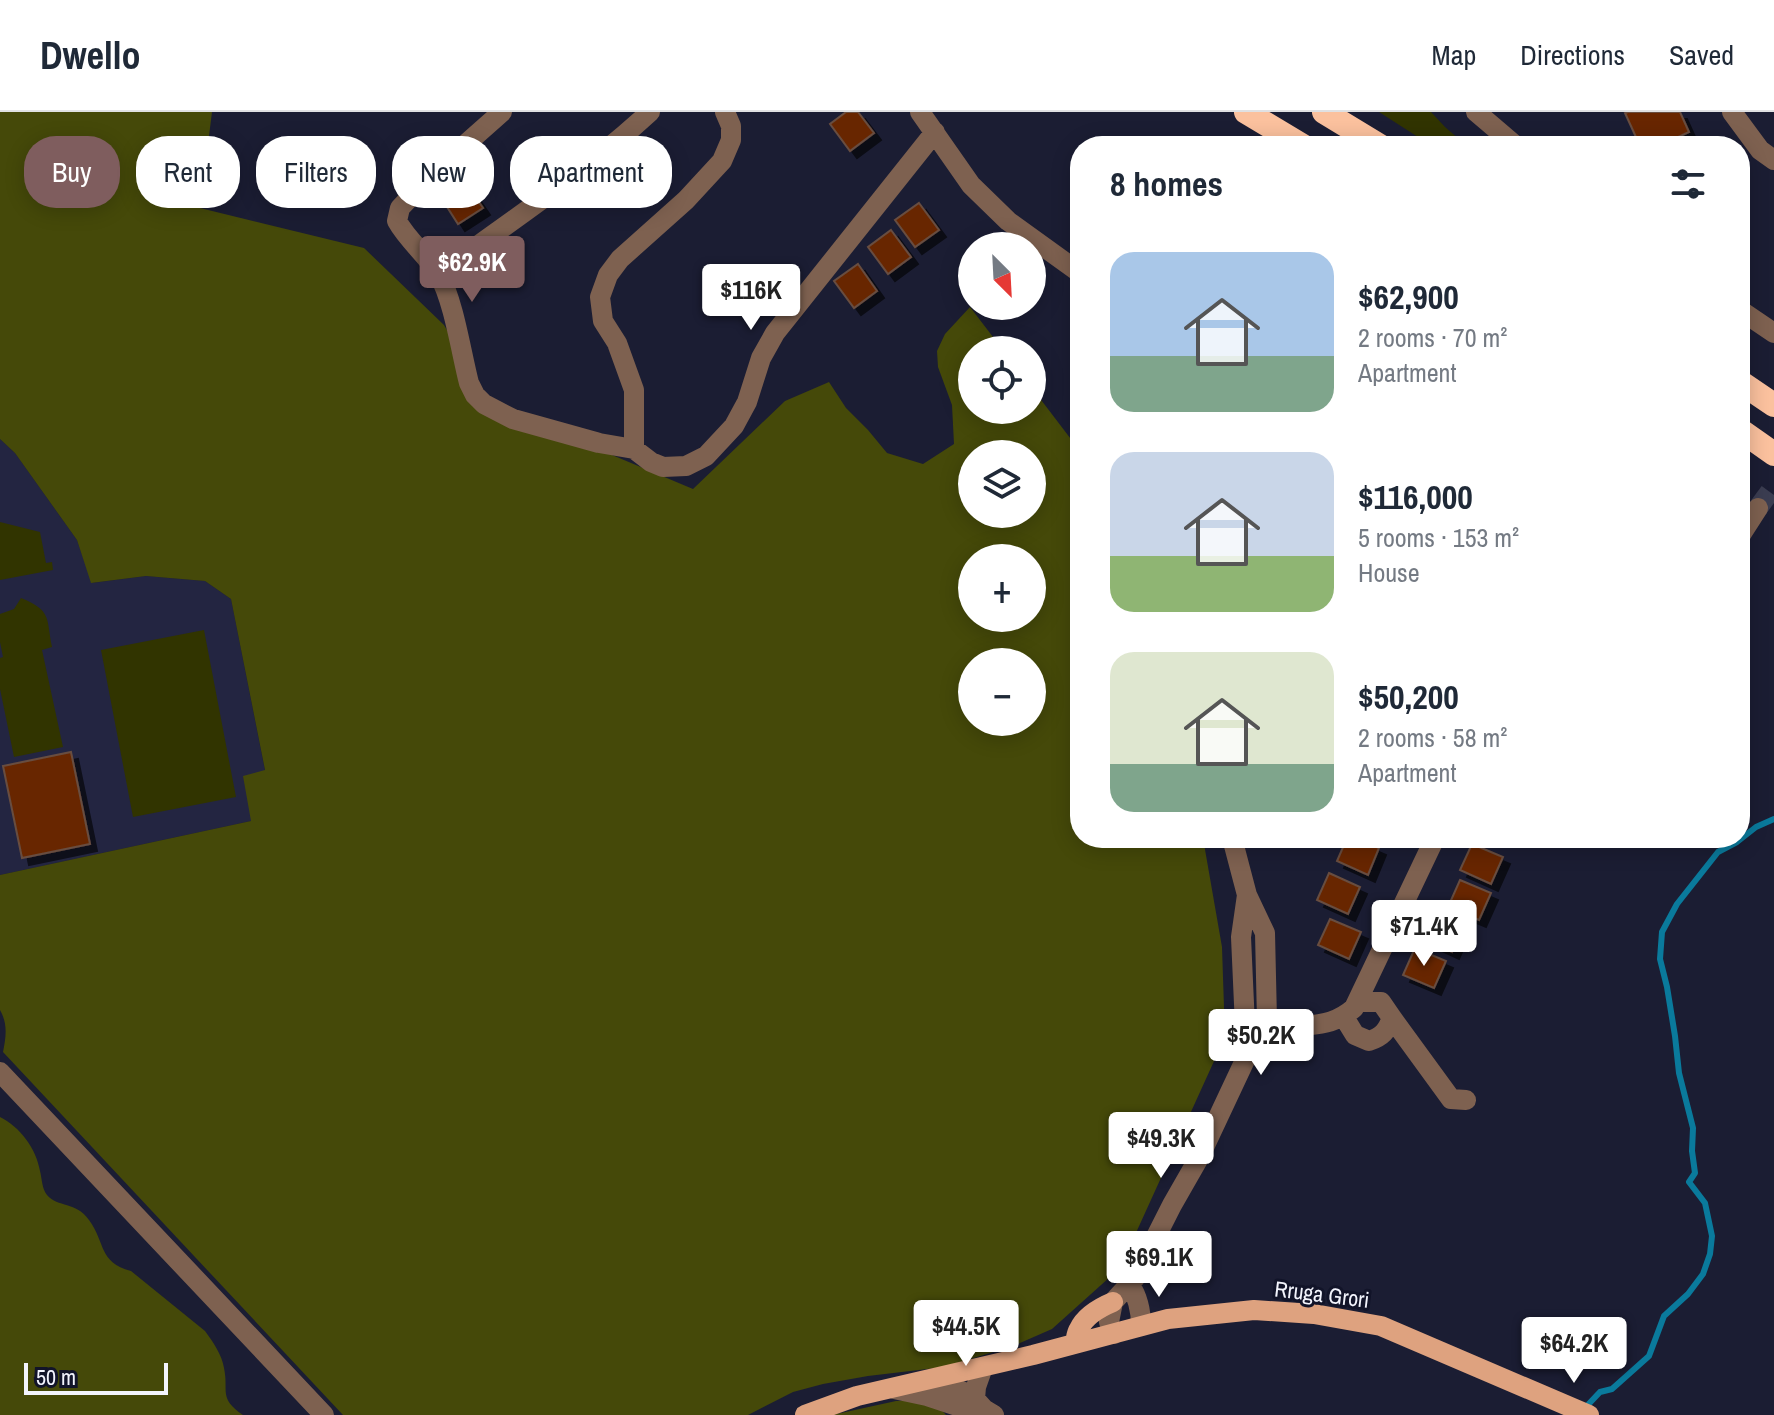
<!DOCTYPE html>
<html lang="en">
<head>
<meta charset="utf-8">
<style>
	:root { --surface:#fff; --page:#f2f2f3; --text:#1f2937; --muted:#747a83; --line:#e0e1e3; --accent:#7f5d5e }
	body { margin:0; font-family:"Archivo Narrow",sans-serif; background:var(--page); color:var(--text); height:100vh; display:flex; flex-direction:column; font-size:30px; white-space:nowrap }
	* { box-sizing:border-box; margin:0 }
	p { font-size:26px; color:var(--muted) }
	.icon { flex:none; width:44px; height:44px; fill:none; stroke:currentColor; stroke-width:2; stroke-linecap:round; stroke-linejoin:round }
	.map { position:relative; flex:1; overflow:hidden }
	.details { position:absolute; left:1070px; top:24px; width:680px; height:712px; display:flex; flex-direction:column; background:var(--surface); border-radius:32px; box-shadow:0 4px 20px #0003 }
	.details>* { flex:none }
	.hud { position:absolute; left:24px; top:24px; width:760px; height:72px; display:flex; gap:16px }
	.needle { width:52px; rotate:156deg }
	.controls { position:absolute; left:958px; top:120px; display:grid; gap:16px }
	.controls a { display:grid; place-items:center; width:88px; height:88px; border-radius:50%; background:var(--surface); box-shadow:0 4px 20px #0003; font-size:40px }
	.scale { position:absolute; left:24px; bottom:20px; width:144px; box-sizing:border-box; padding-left:8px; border:4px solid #f3f4fd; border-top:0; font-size:22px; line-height:28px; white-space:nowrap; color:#f3f4fd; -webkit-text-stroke:6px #121429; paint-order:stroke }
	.price { position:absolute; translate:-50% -68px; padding:0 18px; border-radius:8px; background:#fff; color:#222; font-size:26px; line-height:52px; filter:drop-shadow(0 2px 4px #0008) }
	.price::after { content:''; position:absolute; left:50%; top:48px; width:24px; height:18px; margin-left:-12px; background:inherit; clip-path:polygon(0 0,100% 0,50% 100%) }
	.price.current { background:var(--accent); color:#fff }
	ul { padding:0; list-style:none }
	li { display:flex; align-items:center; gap:24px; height:200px; padding:0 40px }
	li span { display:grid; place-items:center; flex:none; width:224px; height:160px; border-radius:24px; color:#555 }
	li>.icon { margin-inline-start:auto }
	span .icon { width:96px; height:96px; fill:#fffc; stroke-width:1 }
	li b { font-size:34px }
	h2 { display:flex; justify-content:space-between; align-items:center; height:96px; padding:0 40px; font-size:34px }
	.chip { padding:0 28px; border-radius:32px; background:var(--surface); box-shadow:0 4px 20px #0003; font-size:28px; line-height:72px }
	.chip.current { background:var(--accent); color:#fff }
	header { display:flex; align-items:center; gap:48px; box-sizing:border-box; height:112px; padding:0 40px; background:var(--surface); border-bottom:2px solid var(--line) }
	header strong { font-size:38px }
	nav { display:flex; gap:44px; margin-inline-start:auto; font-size:28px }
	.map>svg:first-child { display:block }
	.built { fill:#232541 }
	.green { fill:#313400 }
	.forest { fill:#454909; fill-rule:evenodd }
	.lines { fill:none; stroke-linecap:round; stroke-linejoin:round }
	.stream { stroke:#0a7a9c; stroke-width:6 }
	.building { fill:#682802; stroke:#684d40; stroke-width:2; filter:url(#shadow) }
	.minor-tunnel { stroke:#3b3d51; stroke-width:20; stroke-dasharray:20 10; stroke-linecap:butt }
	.minor { stroke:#7e6150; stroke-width:20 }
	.major { stroke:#dea27f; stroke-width:20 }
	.highway { stroke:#fbc19e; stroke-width:24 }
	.labels { text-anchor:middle; stroke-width:6; stroke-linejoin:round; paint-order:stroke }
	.street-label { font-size:22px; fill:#f3f4fd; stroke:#121429 }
</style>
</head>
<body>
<header>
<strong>Dwello</strong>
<nav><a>Map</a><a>Directions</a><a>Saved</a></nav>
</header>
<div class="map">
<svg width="1774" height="1303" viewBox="0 0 1774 1303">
	<defs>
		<filter id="shadow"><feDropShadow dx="7" dy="7" stdDeviation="0" flood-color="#0009"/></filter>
	</defs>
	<rect width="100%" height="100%" fill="#1b1d33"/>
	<path class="built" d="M0,327L15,341L77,428L92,471L146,464L205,469L231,487L265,659L251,709L0,763Z"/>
	<path class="green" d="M1379,0H1431L1445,15L1467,34H1432Z
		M0,410L40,420L46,451L52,450L53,458L0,468Z
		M21,486C52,499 46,505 52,535L42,538L63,635L14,645L0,577V546L3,545L0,530V502L14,497Z
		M204,518L236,685L133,705L101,538Z"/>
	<path class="forest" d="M0,0H212L200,96L364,136L444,213L491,292L693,377L785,289L829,270L846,296L868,318L887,341L923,352L954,332L952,293L938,255L937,239L945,222L970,195L1003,238H972V298H1032V276L1080,339V726H1203L1222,835L1225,925L1120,1156L1052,1217L1013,1234L944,1255L868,1264L823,1272L793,1280L748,1303H343L3,940C6,925 8,912 0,898V763L251,709L243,664L265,658L231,487L205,469L146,464L91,471L77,428L15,341L0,327ZM972,342H1032V402H972ZM972,446H1032V506H972ZM972,550H1032V610H972Z
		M0,1005C20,1015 36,1036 40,1059C42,1067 42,1077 47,1083C58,1096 76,1089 89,1108C106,1131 98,1150 131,1159L205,1219C213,1230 222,1243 224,1256C229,1279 218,1286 243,1303H0Z
		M923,1288L937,1293L946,1303H832L896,1289Z"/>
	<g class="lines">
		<path class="stream" d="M1584,1297L1600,1280L1612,1277L1649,1244L1664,1204L1688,1182L1703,1162L1710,1142L1712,1124L1705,1091L1689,1070L1695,1061L1692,1039L1693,1016L1679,961L1675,924L1667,875L1660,847L1662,820L1677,792L1718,740L1737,730L1756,715L1774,707"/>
	</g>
	<path class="building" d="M846,0H858L874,21L850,39L830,12Z
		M1628,0H1680L1689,20L1659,34H1640L1625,1Z
		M464,68L483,96L458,112L440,84Z
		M919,91L939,118L915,135L895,108Z
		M891,118L911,145L888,162L868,135Z
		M858,152L877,179L854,196L834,169Z
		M71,640L90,732L22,746L3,654Z
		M1347,726H1356L1379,736L1368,763L1337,749Z
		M1472,732L1503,745L1491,772L1460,758Z
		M1329,761L1360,775L1348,802L1317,788Z
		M1460,768L1491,781L1479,808L1448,795Z
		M1433,799L1464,813L1452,840L1422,826Z
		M1330,807L1361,820L1349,847L1318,833Z
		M1415,836L1446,849L1434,876L1403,863Z"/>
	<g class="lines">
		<path class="minor-tunnel" d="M1758,396L1774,374"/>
		<path class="minor" d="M502,0L432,62L400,96L397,109C408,129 428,144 439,163C454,190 461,240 469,271L475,283L484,292L513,307L599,331L634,337
			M725,0L731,14V28L722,49L686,88L620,147L608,163L600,185L603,209L617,231L634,278V337L651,350L663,355L686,354L706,344L734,314L747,290L761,246L775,221L935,20
			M920,0L971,73L1008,109L1080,161
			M1476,0L1516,34
			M1732,0L1760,38L1774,48
			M438,162C510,110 585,60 650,0
			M1740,198L1774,221
			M1740,424L1758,396
			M1247,783L1241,825L1245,914L1252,927
			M1342,906L1347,910L1355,923L1369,929C1382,925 1387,919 1392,906L1381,890H1358
			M1392,906L1451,987L1466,988
			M1252,927C1263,924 1274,920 1285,917C1312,911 1331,916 1354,896L1435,726
			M0,960L324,1303
			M1130,1173C1138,1185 1141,1200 1141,1214
			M1114,1222L1109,1210L1113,1190L1135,1166L1172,1093L1200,1044L1246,946L1252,927L1267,908L1265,821L1247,783L1232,726
			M983,1255L976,1275L975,1287L984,1297L994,1303
			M934,1268L964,1280L975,1287
			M894,1277L927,1284L984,1303"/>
		<path class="major" d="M1075,1231C1076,1227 1076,1221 1079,1217C1085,1204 1101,1195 1113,1190
			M805,1303L857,1284L1033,1243L1168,1207L1254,1198L1314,1202L1381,1214L1589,1303"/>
		<path class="highway" d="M1246,0L1303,34
			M1324,0L1380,34
			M1740,270L1774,293
			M1740,318L1774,342"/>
	</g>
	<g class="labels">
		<g class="street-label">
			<text transform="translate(1322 1182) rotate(7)" y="8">Rruga Grori</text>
		</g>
	</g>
</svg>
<div class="controls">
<a><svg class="needle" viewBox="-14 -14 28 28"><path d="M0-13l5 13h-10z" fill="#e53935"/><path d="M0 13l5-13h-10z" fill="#747a83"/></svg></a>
<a><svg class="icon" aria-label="locate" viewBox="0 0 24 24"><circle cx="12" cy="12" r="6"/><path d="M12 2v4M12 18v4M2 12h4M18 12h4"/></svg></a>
<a><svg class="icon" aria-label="layers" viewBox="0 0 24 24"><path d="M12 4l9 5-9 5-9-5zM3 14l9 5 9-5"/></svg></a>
<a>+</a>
<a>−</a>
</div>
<div class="scale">50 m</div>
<b class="price current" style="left:472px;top:192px">$62.9K</b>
<b class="price" style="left:751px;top:220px">$116K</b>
<b class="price" style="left:1424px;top:856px">$71.4K</b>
<b class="price" style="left:1261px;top:965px">$50.2K</b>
<b class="price" style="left:1161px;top:1068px">$49.3K</b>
<b class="price" style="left:1159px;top:1187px">$69.1K</b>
<b class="price" style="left:966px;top:1256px">$44.5K</b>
<b class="price" style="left:1574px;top:1273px">$64.2K</b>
<div class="hud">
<a class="chip current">Buy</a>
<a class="chip">Rent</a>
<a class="chip">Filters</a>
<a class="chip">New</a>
<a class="chip">Apartment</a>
</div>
<section class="details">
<h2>8 homes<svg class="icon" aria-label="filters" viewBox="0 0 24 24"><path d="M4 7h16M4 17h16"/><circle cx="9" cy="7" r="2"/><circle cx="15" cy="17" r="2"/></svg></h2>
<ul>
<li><span style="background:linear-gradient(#a9c7e8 65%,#7fa58c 0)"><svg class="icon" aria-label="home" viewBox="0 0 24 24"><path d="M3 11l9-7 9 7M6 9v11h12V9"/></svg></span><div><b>$62,900</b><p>2 rooms · 70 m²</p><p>Apartment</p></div></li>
<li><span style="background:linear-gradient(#c9d6e8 65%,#8fb573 0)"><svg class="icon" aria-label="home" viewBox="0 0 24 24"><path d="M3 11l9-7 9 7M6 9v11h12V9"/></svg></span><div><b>$116,000</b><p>5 rooms · 153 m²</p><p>House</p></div></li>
<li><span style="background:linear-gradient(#dfe7d0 70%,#7fa58c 0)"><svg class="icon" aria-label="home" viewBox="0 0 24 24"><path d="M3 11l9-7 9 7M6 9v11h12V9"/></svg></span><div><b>$50,200</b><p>2 rooms · 58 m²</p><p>Apartment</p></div></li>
</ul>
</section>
</div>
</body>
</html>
